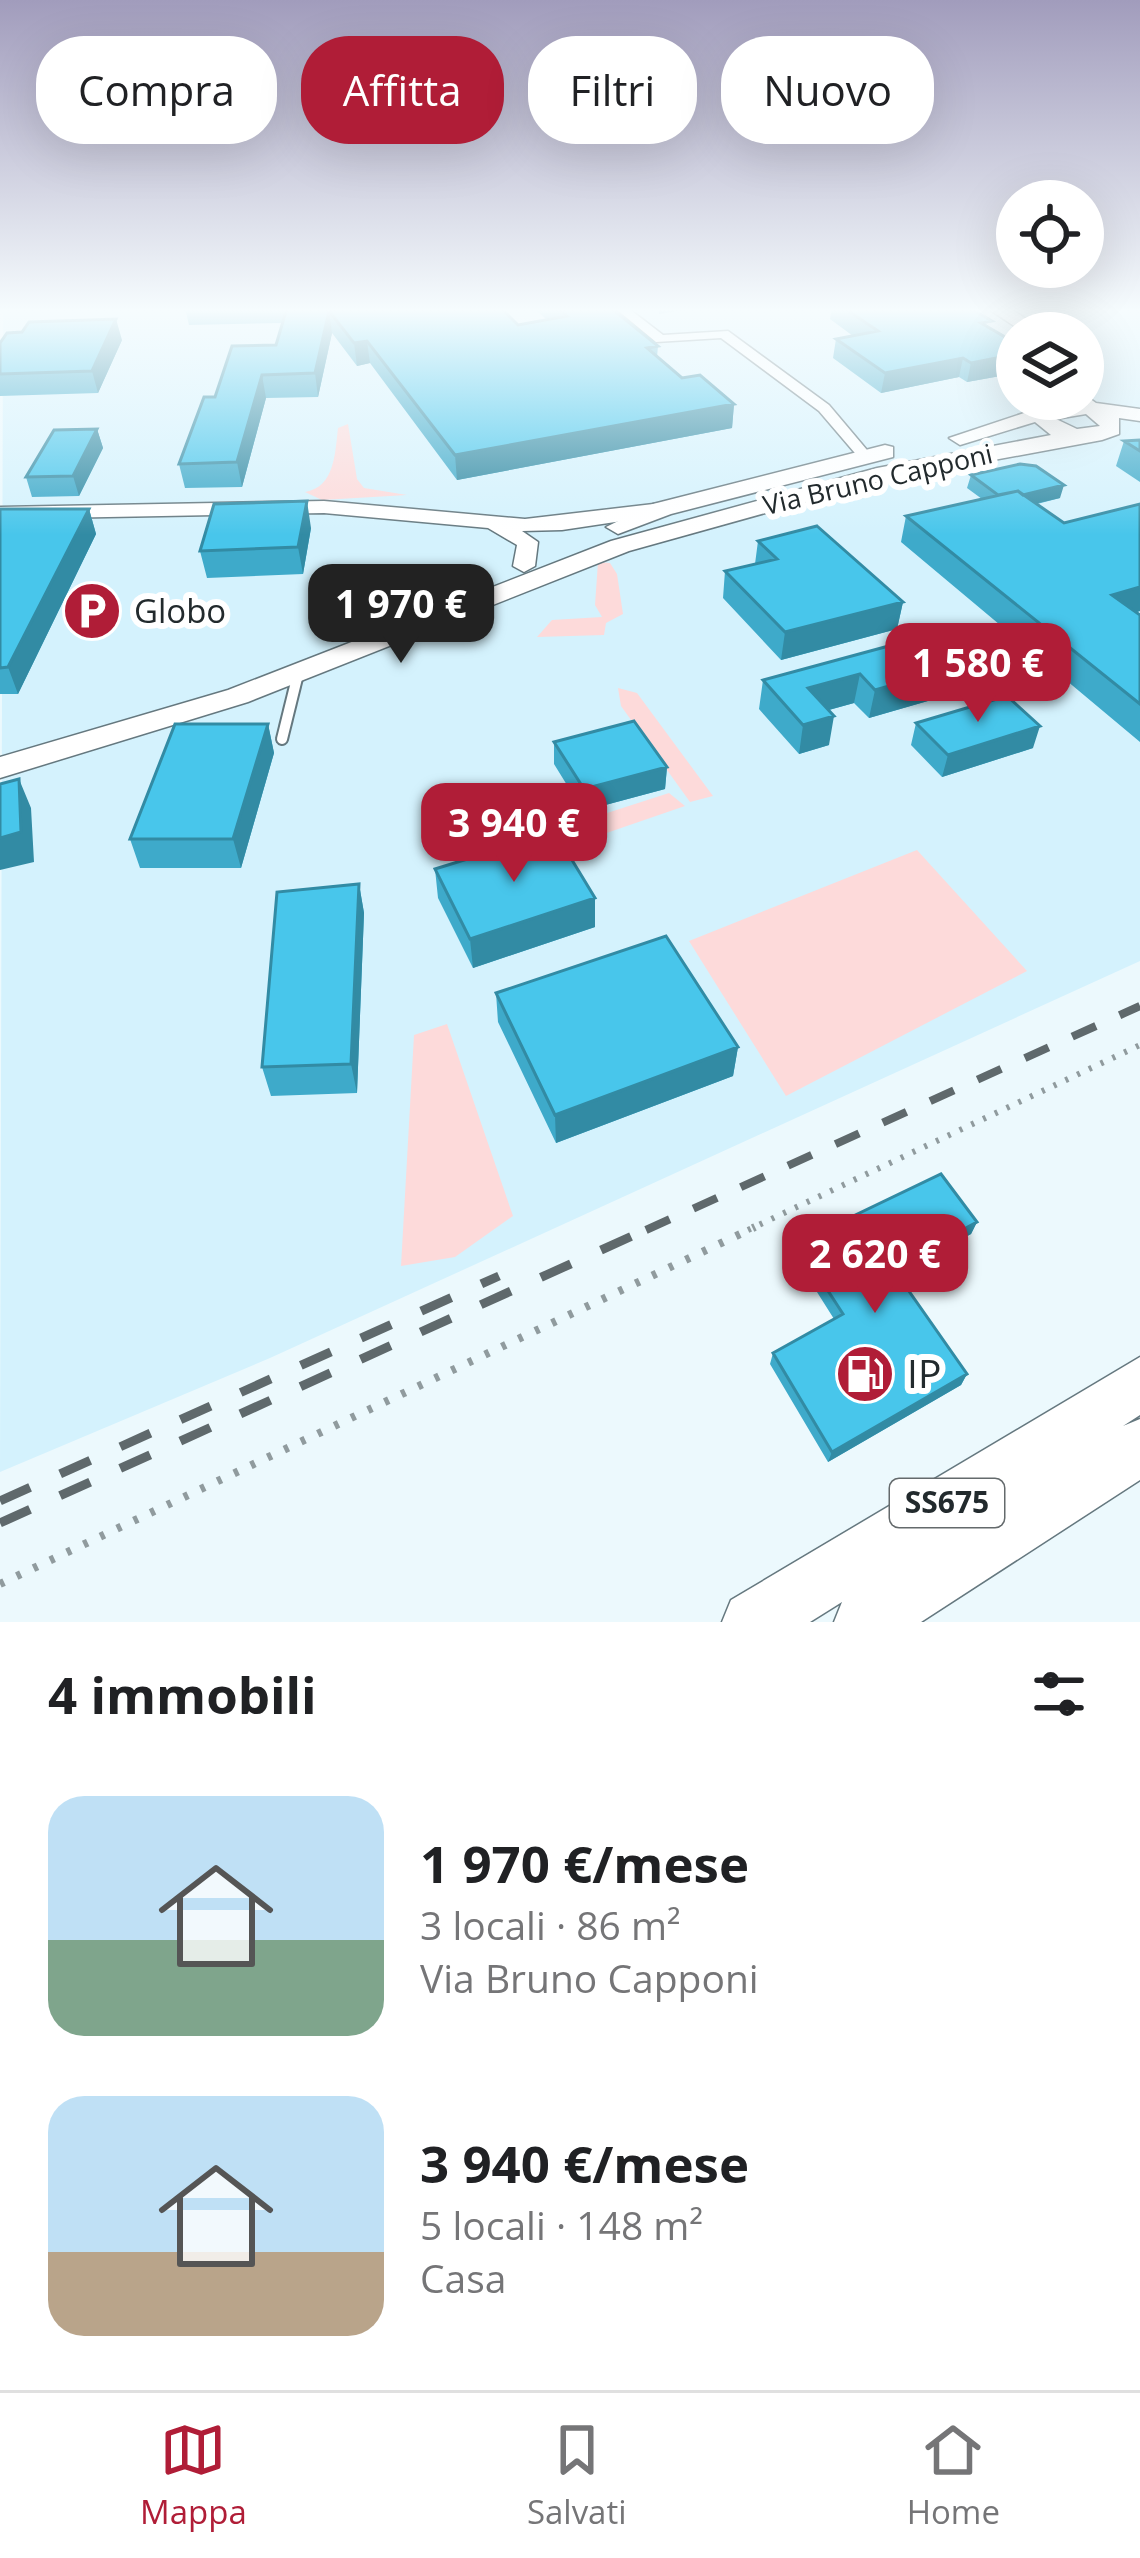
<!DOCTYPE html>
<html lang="it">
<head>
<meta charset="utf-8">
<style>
	:root { --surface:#fff; --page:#f6f6f6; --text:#202124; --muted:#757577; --line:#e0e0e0; --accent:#b01d37 }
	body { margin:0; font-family:"Open Sans",sans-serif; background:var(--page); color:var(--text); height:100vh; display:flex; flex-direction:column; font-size:45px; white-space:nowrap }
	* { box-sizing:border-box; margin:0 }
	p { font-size:39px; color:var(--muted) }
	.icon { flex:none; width:66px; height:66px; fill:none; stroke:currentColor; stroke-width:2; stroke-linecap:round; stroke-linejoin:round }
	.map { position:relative; height:1622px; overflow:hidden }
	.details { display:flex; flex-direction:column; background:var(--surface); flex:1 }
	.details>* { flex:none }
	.hud { position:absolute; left:36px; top:36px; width:1068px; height:108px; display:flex; gap:24px }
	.tools { position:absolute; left:996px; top:180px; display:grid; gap:24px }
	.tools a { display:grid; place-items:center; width:108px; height:108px; border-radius:50%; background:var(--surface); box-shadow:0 12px 48px #0002; font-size:60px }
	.price { position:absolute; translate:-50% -102px; padding:0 27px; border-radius:24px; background:var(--accent); color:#fff; font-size:39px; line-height:78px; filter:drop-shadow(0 3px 6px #0008) }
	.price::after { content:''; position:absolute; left:50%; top:72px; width:36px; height:27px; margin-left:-18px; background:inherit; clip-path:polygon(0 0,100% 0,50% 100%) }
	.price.on { background:#222; color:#fff }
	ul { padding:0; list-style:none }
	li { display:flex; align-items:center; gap:36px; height:300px; padding:0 48px }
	li span { display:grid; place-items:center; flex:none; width:336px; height:240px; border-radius:36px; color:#555 }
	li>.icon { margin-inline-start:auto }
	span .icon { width:144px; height:144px; fill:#fffc; stroke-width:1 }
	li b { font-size:51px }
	h2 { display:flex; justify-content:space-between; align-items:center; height:144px; padding:0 48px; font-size:51px }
	.tag { padding:0 42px; border-radius:48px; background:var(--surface); box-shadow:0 12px 48px #0002; font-size:42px; line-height:108px }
	.tag.on { background:var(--accent); color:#fff }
	.menu { display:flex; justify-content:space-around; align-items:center; height:168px; border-top:3px solid var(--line); background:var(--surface); font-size:33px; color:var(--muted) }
	.menu a { display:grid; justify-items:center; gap:6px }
	.menu .on { color:var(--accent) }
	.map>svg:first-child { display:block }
	.built { fill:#d4f2fd; fill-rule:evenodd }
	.green { fill:#fddada }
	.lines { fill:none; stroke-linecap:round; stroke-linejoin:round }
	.service-casing { stroke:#65787f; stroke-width:14 }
	.minor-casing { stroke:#65787f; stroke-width:3 }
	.tertiary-casing { stroke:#65787f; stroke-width:3 }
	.secondary-casing { stroke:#65787f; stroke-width:3 }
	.trunk-casing { stroke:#65787f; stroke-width:3 }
	.path-far1 { stroke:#909b9e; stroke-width:6; stroke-dasharray:3 10; stroke-linecap:butt }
	.path { stroke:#909b9e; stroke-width:8; stroke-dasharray:4.5 14; stroke-linecap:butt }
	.service { stroke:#fff; stroke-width:10 }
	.minor { fill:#fff; fill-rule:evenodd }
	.tertiary { fill:#fff; fill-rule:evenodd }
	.secondary { fill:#fff; fill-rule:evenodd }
	.trunk { fill:#fff; fill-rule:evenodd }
	.rail-far1 { stroke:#5f696c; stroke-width:8; stroke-dasharray:26 26; stroke-linecap:butt }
	.rail { stroke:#5f696c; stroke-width:9; stroke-dasharray:33 33; stroke-linecap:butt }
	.wall { fill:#3eaaca }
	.shaded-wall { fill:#328ba4 }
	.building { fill:#48c6eb; stroke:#328ba4; stroke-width:3 }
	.labels { text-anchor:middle; stroke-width:12; stroke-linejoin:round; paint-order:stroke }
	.far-street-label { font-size:27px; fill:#222a2d; stroke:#fff }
	.shield { fill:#fff; stroke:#646a6c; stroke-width:3 }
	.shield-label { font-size:30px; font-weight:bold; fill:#222a2d }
	.poi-label { font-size:33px; fill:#222a2d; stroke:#fff; text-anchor:start }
	.near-poi-label { font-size:39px; fill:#222a2d; stroke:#fff; text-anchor:start }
</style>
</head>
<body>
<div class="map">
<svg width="1140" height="1622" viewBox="0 0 1140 1622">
	<rect width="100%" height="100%" fill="#ecf9fd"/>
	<path class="built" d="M3,308H1140V961L270,1358L0,1472ZM1017,333H1083V399H1017Z"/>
	<path class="green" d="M348,424L357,479L364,488L407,495L322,500L305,492C335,487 335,453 338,428Z
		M598,562L610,563L617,574L623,614L606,623L604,635L537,637L552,620L602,617L595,605Z
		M618,688L637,693L713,796L690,802L621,706Z
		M545,790L557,800L570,825L669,793L685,806L560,849L539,845L538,804Z
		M917,850L1027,971L786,1096L689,941Z
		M447,1024L513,1216L455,1257L401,1266L414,1035Z"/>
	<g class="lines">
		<defs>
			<path id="service" d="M282,739L298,674"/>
			<path id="minor" d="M615,308H628L663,335L728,331L829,405L872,456L860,459L819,411L721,338L656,342Z"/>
			<path id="tertiary" d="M324,501L525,519L662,503L672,509L662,515L562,530L522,531L538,542L535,566L524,572L513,566L517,545L488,528L324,513L0,519V507Z"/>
			<path id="secondary" d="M987,308H1009L1048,333H1025Z
				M1083,394L1096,403L1140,409V421L1119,418V434L1102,440L880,481L629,551L248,702L0,778V757L228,690L611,541L877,468L1051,435L1035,422L960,445L949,438L1039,408L1044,399H1083ZM1086,414L1100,426L1077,429L1056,419Z
				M885,445L893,447V457L671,514L618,534L606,527L653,504Z"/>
			<path id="trunk" d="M1140,1357V1415L1123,1426L1140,1419V1480L921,1622H834L842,1602L810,1622H722L731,1600Z"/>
		</defs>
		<use href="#service" class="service-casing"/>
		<use href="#minor" class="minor-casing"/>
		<use href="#tertiary" class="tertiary-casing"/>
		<use href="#secondary" class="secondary-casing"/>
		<use href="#trunk" class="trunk-casing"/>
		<path class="path-far1" d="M748,1230L1140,1045"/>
		<path class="path" d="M0,1584L755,1227"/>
		<use href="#service" class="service"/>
		<use href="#minor" class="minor"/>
		<use href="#tertiary" class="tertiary"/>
		<use href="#secondary" class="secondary"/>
		<use href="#trunk" class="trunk"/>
		<path class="rail-far1" d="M646,1230L1140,1006"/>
		<path class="rail" d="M0,1501L499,1276
			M0,1523L652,1227"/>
	</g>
	<path class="wall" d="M185,308H501L518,325L547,320L534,308H611L658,346L657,357L682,378L734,404L732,428L457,480L370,363L357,366L332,333L318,397L266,398L242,487L185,488L179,464L215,397L276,345L282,323L189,325Z
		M832,308H970L990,328L1017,344V373L967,382L959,377L881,393L833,358L836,339L853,336L830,319Z
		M122,340L98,393L0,396V343Z
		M97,429L103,448L79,496L32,497L26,477Z
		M1140,440V482L1116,466L1124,441Z
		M971,475L1060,498L1037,504L1064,523L1140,611L1137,612L1140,615V742L901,542L906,516L982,499L967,488Z
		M0,509H89L96,534L18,694H0Z
		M311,528L303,574L207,578L200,551Z
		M758,541L903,602L897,629L781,660L723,598L725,571L755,564Z
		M967,664L959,692L869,718L854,703L829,710V745L799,754L759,709L763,680Z
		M916,723L1033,748L942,777L911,745Z
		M268,724L274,753L241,868H140L130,839Z
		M554,742L667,767L665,789L583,811L554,764Z
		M435,869L595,927L473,968L438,898Z
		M359,884L364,913L357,1093L271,1096L262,1067Z
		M496,993L738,1047L733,1076L556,1143L498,1022Z
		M977,1222L971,1234L897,1274L967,1374L961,1385L828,1462L770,1364L773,1353L834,1319L793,1254L797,1243Z"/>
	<path class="shaded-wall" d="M659,308H696L659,314Z
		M329,311L332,333L318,397L315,373Z
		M116,319L122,340L98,393L92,371Z
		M367,341L370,363L357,366L354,343Z
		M1017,354V373L967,382L971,363Z
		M963,358L959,377L881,393L885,373Z
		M262,375L266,398L242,487L237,462Z
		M734,404L732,428L457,480L455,455Z
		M97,429L103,448L79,496L73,476Z
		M1064,485L1060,498L1000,512L1004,499Z
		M307,501L311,528L303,574L298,547Z
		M89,509L96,534L18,694L8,667Z
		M1140,587V611L1103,622L1112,595Z
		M903,602L897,629L781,660L785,632Z
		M967,664L959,692L869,718L875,690Z
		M860,674L854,703L803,717L808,688Z
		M834,716L829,745L799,754L803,725Z
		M268,724L274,753L241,868L233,839Z
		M1040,726L1033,748L942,777L948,755Z
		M667,767L665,789L583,811L584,789Z
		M19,779L31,808L34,862L0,870V838Z
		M359,884L364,913L357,1093L351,1064Z
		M595,898V927L473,968L470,939Z
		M738,1047L733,1076L556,1143L555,1115Z
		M977,1222L971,1234L887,1279L892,1267Z
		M967,1374L961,1385L828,1462L832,1452Z"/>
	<path class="building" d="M287,308H501L518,325L567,316L558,308H611L658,346L647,348L682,378L700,375L734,404L455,455L367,341L354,343L329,311L315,373L262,375L237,462L179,464L204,397H215L232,346L276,345Z
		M844,308H970L992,321L981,323L1017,344V354L971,363L963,358L885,373L836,339L878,331Z
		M116,319L92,371L0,374V343L7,333L22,332L29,322Z
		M97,429L73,476L26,477L54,430Z
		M1140,440V451L1124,441Z
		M1020,464L1036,466L1064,485L1023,495L1018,491L998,495L971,475Z
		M1018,491L1064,523L1140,504V587L1112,595L1140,615V704L906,516Z
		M307,501L298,547L200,551L214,504Z
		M0,509H89L8,667L0,668Z
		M817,526L903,602L785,632L725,571L777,559L758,541Z
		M933,634L967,664L875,690L860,674L808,688L834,716L803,725L763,680Z
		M1007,696L1040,726L948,755L916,723Z
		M634,721L667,767L584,789L554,742Z
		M175,724H268L233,839H130Z
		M19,779L21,832L0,838V784Z
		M555,832L595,898L470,939L435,869Z
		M359,884L351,1064L262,1067L277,892Z
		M666,936L738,1047L555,1115L496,993Z
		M941,1174L977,1222L892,1267L967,1374L832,1452L773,1353L843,1314L797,1243Z"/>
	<linearGradient id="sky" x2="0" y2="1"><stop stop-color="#a19cbc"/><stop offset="0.58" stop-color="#f6fcfe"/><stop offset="1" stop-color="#f6fcfe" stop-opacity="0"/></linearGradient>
	<rect width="1140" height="535" fill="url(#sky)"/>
	<defs>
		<symbol id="parking-disc" viewBox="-11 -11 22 22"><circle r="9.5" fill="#b01d37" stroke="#fff"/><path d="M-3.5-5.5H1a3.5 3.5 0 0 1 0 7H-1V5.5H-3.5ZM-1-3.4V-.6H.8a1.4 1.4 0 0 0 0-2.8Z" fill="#fff"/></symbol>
		<symbol id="fuel-disc" viewBox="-11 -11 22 22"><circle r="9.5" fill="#b01d37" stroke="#fff"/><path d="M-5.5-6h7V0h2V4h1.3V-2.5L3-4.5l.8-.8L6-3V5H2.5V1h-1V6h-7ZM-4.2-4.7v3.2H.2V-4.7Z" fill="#fff"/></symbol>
	</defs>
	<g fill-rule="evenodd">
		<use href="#parking-disc" x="59" y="578" width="66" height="66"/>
		<use href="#fuel-disc" x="832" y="1341" width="66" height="66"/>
	</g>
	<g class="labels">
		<g class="far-street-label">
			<text transform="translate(878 480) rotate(-13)" y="9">Via Bruno Capponi</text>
		</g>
		<rect class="shield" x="890" y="1479" width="114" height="48" rx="9"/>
		<g class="shield-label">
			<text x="947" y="1513">SS675</text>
		</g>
		<g class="poi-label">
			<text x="134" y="623">Globo</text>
		</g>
		<g class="near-poi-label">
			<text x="907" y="1388">IP</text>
		</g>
	</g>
</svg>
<div class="tools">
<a><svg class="icon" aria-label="locate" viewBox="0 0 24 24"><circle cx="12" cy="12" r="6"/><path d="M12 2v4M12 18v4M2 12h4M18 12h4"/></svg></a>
<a><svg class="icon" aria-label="layers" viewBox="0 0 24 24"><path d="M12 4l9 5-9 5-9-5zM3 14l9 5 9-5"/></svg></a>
</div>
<b class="price on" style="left:401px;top:666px">1 970 €</b>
<b class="price" style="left:978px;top:725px">1 580 €</b>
<b class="price" style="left:514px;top:885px">3 940 €</b>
<b class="price" style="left:875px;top:1316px">2 620 €</b>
<div class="hud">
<a class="tag">Compra</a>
<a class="tag on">Affitta</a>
<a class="tag">Filtri</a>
<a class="tag">Nuovo</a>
</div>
</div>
<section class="details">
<h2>4 immobili<svg class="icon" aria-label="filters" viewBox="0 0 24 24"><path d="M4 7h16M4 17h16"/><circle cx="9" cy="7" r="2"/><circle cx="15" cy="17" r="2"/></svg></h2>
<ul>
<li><span style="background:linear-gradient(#bfe0f5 60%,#7fa58c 0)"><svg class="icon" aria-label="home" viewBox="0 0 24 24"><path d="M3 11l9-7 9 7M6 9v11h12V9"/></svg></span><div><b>1 970 €/mese</b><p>3 locali · 86 m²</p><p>Via Bruno Capponi</p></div></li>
<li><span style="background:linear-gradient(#bfe0f5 65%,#b9a48a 0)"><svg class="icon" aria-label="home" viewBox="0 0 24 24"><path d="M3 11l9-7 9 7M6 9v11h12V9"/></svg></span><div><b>3 940 €/mese</b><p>5 locali · 148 m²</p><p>Casa</p></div></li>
</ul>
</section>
<nav class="menu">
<a class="on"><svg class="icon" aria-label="map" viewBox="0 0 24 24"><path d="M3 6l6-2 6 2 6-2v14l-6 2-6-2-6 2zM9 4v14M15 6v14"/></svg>Mappa</a>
<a><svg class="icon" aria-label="saved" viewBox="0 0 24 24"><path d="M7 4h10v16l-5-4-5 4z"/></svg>Salvati</a>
<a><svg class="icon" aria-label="home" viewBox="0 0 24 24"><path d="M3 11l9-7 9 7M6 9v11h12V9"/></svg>Home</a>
</nav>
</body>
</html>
